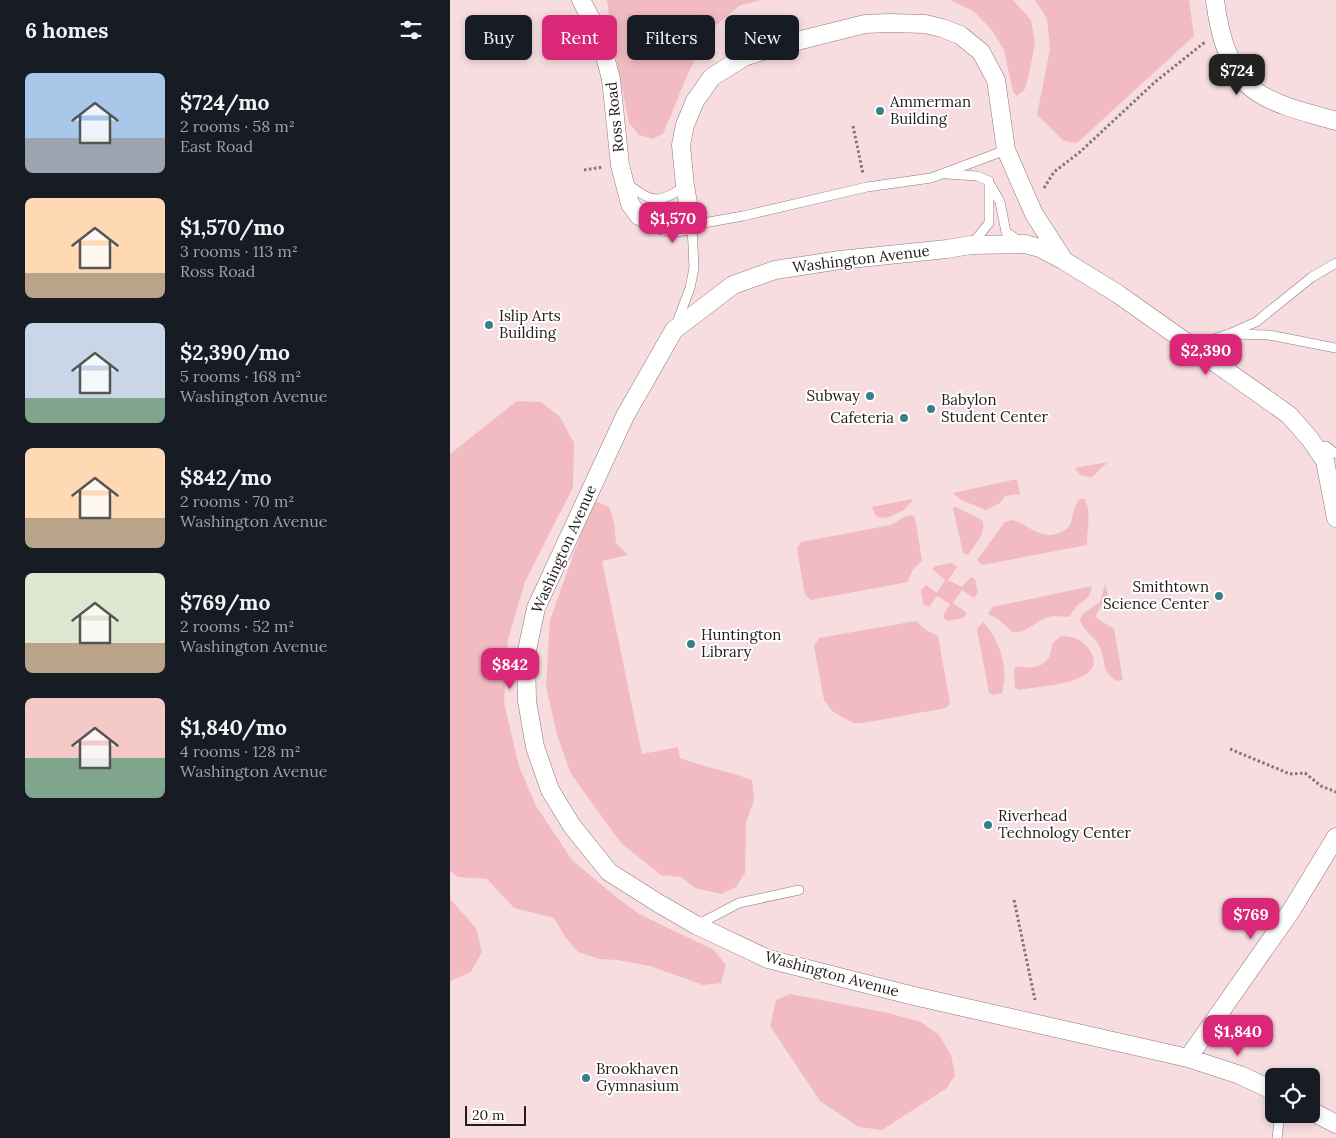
<!DOCTYPE html>
<html lang="en">
<head>
<meta charset="utf-8">
<style>
	:root { --surface:#171b24; --page:#20242c; --text:#f1f3f6; --muted:#9ea1a6; --accent:#db2777 }
	body { margin:0; font-family:Lora,serif; background:var(--page); color:var(--text); height:100vh; display:flex; flex-direction:column; font-size:19px; white-space:nowrap }
	* { box-sizing:border-box; margin:0 }
	p { font-size:16px; color:var(--muted) }
	.icon { flex:none; width:28px; height:28px; fill:none; stroke:currentColor; stroke-width:2; stroke-linecap:round; stroke-linejoin:round }
	.map { position:relative; flex:1; overflow:hidden }
	.panel { display:flex; flex-direction:column; background:var(--surface); width:450px }
	.panel>* { flex:none }
	.guide { position:absolute; left:15px; top:15px; width:475px; height:45px; display:flex; gap:10px }
	.buttons { position:absolute; left:815px; top:1068px; display:grid; gap:10px }
	.buttons a { display:grid; place-items:center; width:55px; height:55px; border-radius:8px; background:var(--surface); box-shadow:0 2px 8px #0003; font-size:25px }
	.scale { position:absolute; left:15px; bottom:12px; width:61px; box-sizing:border-box; padding-left:5px; border:2px solid #241b1c; border-top:0; font-size:14px; line-height:18px; white-space:nowrap; color:#241b1c; -webkit-text-stroke:4px #fff; paint-order:stroke }
	.price { position:absolute; translate:-50% -42px; padding:0 11px; border-radius:10px; background:var(--accent); color:#fff; font-size:16px; line-height:32px; filter:drop-shadow(0 1px 2px #0008) }
	.price::after { content:''; position:absolute; left:50%; top:30px; width:15px; height:11px; margin-left:-8px; background:inherit; clip-path:polygon(0 0,100% 0,50% 100%) }
	.price.active { background:#222; color:#fff }
	ul { padding:0; list-style:none }
	li { display:flex; align-items:center; gap:15px; height:125px; padding:0 25px }
	li span { display:grid; place-items:center; flex:none; width:140px; height:100px; border-radius:8px; color:#555 }
	li>.icon { margin-inline-start:auto }
	span .icon { width:60px; height:60px; fill:#fffc; stroke-width:1 }
	li b { font-size:21px }
	h2 { display:flex; justify-content:space-between; align-items:center; height:60px; padding:0 25px; font-size:21px }
	.chip { padding:0 18px; border-radius:8px; background:var(--surface); box-shadow:0 2px 8px #0003; font-size:18px; line-height:45px }
	.chip.active { background:var(--accent); color:#fff }
	main { display:flex; flex:1; min-height:0 }
	.map>svg:first-child { display:block }
	.green { fill:#f2bac1 }
	.lines { fill:none; stroke-linecap:round; stroke-linejoin:round }
	.lane-casing { stroke:#90787b; stroke-width:10 }
	.street-casing { stroke:#90787b; stroke-width:19 }
	.path { stroke:#867577; stroke-width:3; stroke-dasharray:2.5 2.5; stroke-linecap:butt }
	.lane { stroke:#fff; stroke-width:9 }
	.street { stroke:#fff; stroke-width:18 }
	.poi-dot { fill:#397f8b; stroke:#fff; stroke-width:2 }
	.labels { text-anchor:middle; stroke-width:4; stroke-linejoin:round; paint-order:stroke }
	.poi-label { font-size:15px; fill:#241b1c; stroke:#fff; text-anchor:start }
	.street-label { font-size:15px; fill:#241b1c; stroke:#fff }
</style>
</head>
<body>
<main>
<section class="panel">
<h2>6 homes<svg class="icon" aria-label="filters" viewBox="0 0 24 24"><path d="M4 7h16M4 17h16"/><circle cx="9" cy="7" r="2"/><circle cx="15" cy="17" r="2"/></svg></h2>
<ul>
<li><span style="background:linear-gradient(#a9c7e8 65%,#9aa5b1 0)"><svg class="icon" aria-label="home" viewBox="0 0 24 24"><path d="M3 11l9-7 9 7M6 9v11h12V9"/></svg></span><div><b>$724/mo</b><p>2 rooms · 58 m²</p><p>East Road</p></div></li>
<li><span style="background:linear-gradient(#ffd9b3 75%,#b9a48a 0)"><svg class="icon" aria-label="home" viewBox="0 0 24 24"><path d="M3 11l9-7 9 7M6 9v11h12V9"/></svg></span><div><b>$1,570/mo</b><p>3 rooms · 113 m²</p><p>Ross Road</p></div></li>
<li><span style="background:linear-gradient(#c9d6e8 75%,#7fa58c 0)"><svg class="icon" aria-label="home" viewBox="0 0 24 24"><path d="M3 11l9-7 9 7M6 9v11h12V9"/></svg></span><div><b>$2,390/mo</b><p>5 rooms · 168 m²</p><p>Washington Avenue</p></div></li>
<li><span style="background:linear-gradient(#ffd9b3 70%,#b9a48a 0)"><svg class="icon" aria-label="home" viewBox="0 0 24 24"><path d="M3 11l9-7 9 7M6 9v11h12V9"/></svg></span><div><b>$842/mo</b><p>2 rooms · 70 m²</p><p>Washington Avenue</p></div></li>
<li><span style="background:linear-gradient(#dfe7d0 70%,#b9a48a 0)"><svg class="icon" aria-label="home" viewBox="0 0 24 24"><path d="M3 11l9-7 9 7M6 9v11h12V9"/></svg></span><div><b>$769/mo</b><p>2 rooms · 52 m²</p><p>Washington Avenue</p></div></li>
<li><span style="background:linear-gradient(#f6c9c9 60%,#7fa58c 0)"><svg class="icon" aria-label="home" viewBox="0 0 24 24"><path d="M3 11l9-7 9 7M6 9v11h12V9"/></svg></span><div><b>$1,840/mo</b><p>4 rooms · 128 m²</p><p>Washington Avenue</p></div></li>
</ul>
</section>
<div class="map">
<svg width="886" height="1138" viewBox="0 0 886 1138">
	<rect width="100%" height="100%" fill="#f7dddf"/>
	<path class="green" d="M157,0H311L289,6L259,31L239,71L213,134L202,139L189,135L179,123L162,37Z
		M500,0H563L581,20L585,42L580,70L575,89L567,96L563,92L554,50L541,29L523,11Z
		M585,0H739L744,36L627,143L614,141L587,115L600,49L597,19Z
		M67,401L91,402L110,417L124,443L123,487L75,582L58,639L54,703L69,766L86,806L122,860L165,896L189,914L264,950L276,965L271,983L253,985L200,966L167,960L150,959L128,952L116,938L104,918L64,908L37,879L8,877L0,871V454Z
		M658,462L642,477C634,477 629,475 625,468Z
		M567,479L570,494L555,496L550,503L536,510L511,500L503,493Z
		M462,499V501L454,510L439,517L430,518L425,515L422,507Z
		M630,499H634C643,511 636,531 637,545L532,565L527,560L555,522L563,520C579,525 592,542 611,532C615,530 618,529 620,525C624,516 622,507 630,499Z
		M145,501L159,507L164,522L166,543L178,555L152,561L192,754L228,747L230,758C253,767 278,771 302,780L304,800L296,822L295,873L286,887L271,894L245,888L231,877L211,875L171,843L121,774L107,735L96,686L100,620L134,525Z
		M506,507L532,520C538,532 524,545 518,555L513,553L503,508Z
		M461,515L465,517L472,561C465,566 460,573 458,582L361,600L355,595L347,549L351,542L441,525L456,516Z
		M501,563L507,567L498,580L512,587L521,577L525,579L528,593L524,598L512,590L503,603L517,613L513,618L497,621L493,616L500,604L487,596L479,607L473,604L471,590L476,585L487,593L495,580L482,569L486,566Z
		M655,584L658,595L645,617L664,629L673,680L666,681C649,668 658,662 649,646C644,636 634,631 630,620L632,614L650,602Z
		M642,586C639,600 636,598 627,606C624,609 621,614 619,617C613,617 605,615 599,617C585,620 577,635 562,632L548,619L538,614L542,607Z
		M466,621L476,630L488,636L500,703L496,708L413,723H404L392,717L382,711L374,700L364,646L369,638Z
		M533,622C550,639 559,669 552,693L544,695L539,693L527,629Z
		M611,636C622,636 632,639 638,648C665,684 588,686 568,690L565,687L564,669L568,666C579,669 595,668 600,655C601,651 601,647 603,643Z
		M0,899L26,928L32,952L21,972L0,981Z
		M340,994L438,1013L471,1022L489,1035L501,1055L505,1075L497,1088L432,1130L409,1127L370,1101L320,1026L326,1000Z"/>
	<g class="lines">
		<defs>
			<path id="lane" d="M496,174L527,176L539,181V223L522,244
				M176,183C201,201 207,206 235,186
				M541,186L550,202L556,232L571,242
				M226,325L240,288L244,268L242,225L293,216L417,187L481,178L556,150
				M782,334L819,335L886,348
				M742,346L779,334L806,322L862,277L886,263
				M867,449L876,446L886,454
				M247,925L289,903L349,890
				M827,1138L830,1114"/>
			<path id="street" d="M131,0L149,34L161,79L170,165L180,204L189,216L207,224L223,228L242,225L235,186L231,145L235,125L245,101L262,77L294,57L331,45L415,24L439,23L475,24L492,28L510,35L531,52L546,80L556,150L584,214L613,259
				M765,0C769,33 779,76 810,94C833,108 860,113 886,121
				M738,1058L841,911L886,837
				M824,1091L790,1075L738,1058L464,996L318,959L246,925L208,903L159,872L122,826L100,790L85,747L77,701L76,655L86,608L175,416L224,330L283,285L325,270L390,260L497,249L521,245L575,244L590,248L613,260L668,294L839,415L860,439L875,461L886,518
				M861,1111L886,1124"/>
		</defs>
		<use href="#lane" class="lane-casing"/>
		<use href="#street" class="street-casing"/>
		<path class="path" d="M403,126L413,174
			M134,170L153,167
			M594,188L604,172L630,152L705,82L755,42
			M780,749L840,774L855,773L871,786L886,792
			M564,900L585,1000"/>
		<use href="#lane" class="lane"/>
		<use href="#street" class="street"/>
	</g>
	<g class="poi-dot">
		<circle cx="430" cy="111" r="5"/>
		<circle cx="39" cy="325" r="5"/>
		<circle cx="420" cy="396" r="5"/>
		<circle cx="481" cy="409" r="5"/>
		<circle cx="454" cy="418" r="5"/>
		<circle cx="769" cy="596" r="5"/>
		<circle cx="241" cy="644" r="5"/>
		<circle cx="538" cy="825" r="5"/>
		<circle cx="136" cy="1078" r="5"/>
	</g>
	<g class="labels">
		<g class="poi-label">
			<text x="440" y="107">Ammerman<tspan x="440" dy="17">Building</tspan></text>
			<text x="49" y="321">Islip Arts<tspan x="49" dy="17">Building</tspan></text>
			<text x="410" y="401" text-anchor="end">Subway</text>
			<text x="491" y="405">Babylon<tspan x="491" dy="17">Student Center</tspan></text>
			<text x="444" y="423" text-anchor="end">Cafeteria</text>
			<text x="759" y="592" text-anchor="end">Smithtown<tspan x="759" dy="17">Science Center</tspan></text>
			<text x="251" y="640">Huntington<tspan x="251" dy="17">Library</tspan></text>
			<text x="548" y="821">Riverhead<tspan x="548" dy="17">Technology Center</tspan></text>
			<text x="146" y="1074">Brookhaven<tspan x="146" dy="17">Gymnasium</tspan></text>
		</g>
		<g class="street-label">
			<text transform="translate(165 117) rotate(-96)" y="5">Ross Road</text>
			<text transform="translate(411 259) rotate(-7)" y="5">Washington Avenue</text>
			<text transform="translate(114 549) rotate(-66)" y="5">Washington Avenue</text>
			<text transform="translate(382 974) rotate(15)" y="5">Washington Avenue</text>
		</g>
	</g>
</svg>
<div class="buttons">
<a><svg class="icon" aria-label="locate" viewBox="0 0 24 24"><circle cx="12" cy="12" r="6"/><path d="M12 2v4M12 18v4M2 12h4M18 12h4"/></svg></a>
</div>
<div class="scale">20 m</div>
<b class="price active" style="left:787px;top:96px">$724</b>
<b class="price" style="left:223px;top:244px">$1,570</b>
<b class="price" style="left:756px;top:376px">$2,390</b>
<b class="price" style="left:60px;top:690px">$842</b>
<b class="price" style="left:801px;top:940px">$769</b>
<b class="price" style="left:788px;top:1057px">$1,840</b>
<div class="guide">
<a class="chip">Buy</a>
<a class="chip active">Rent</a>
<a class="chip">Filters</a>
<a class="chip">New</a>
</div>
</div>
</main>
</body>
</html>
